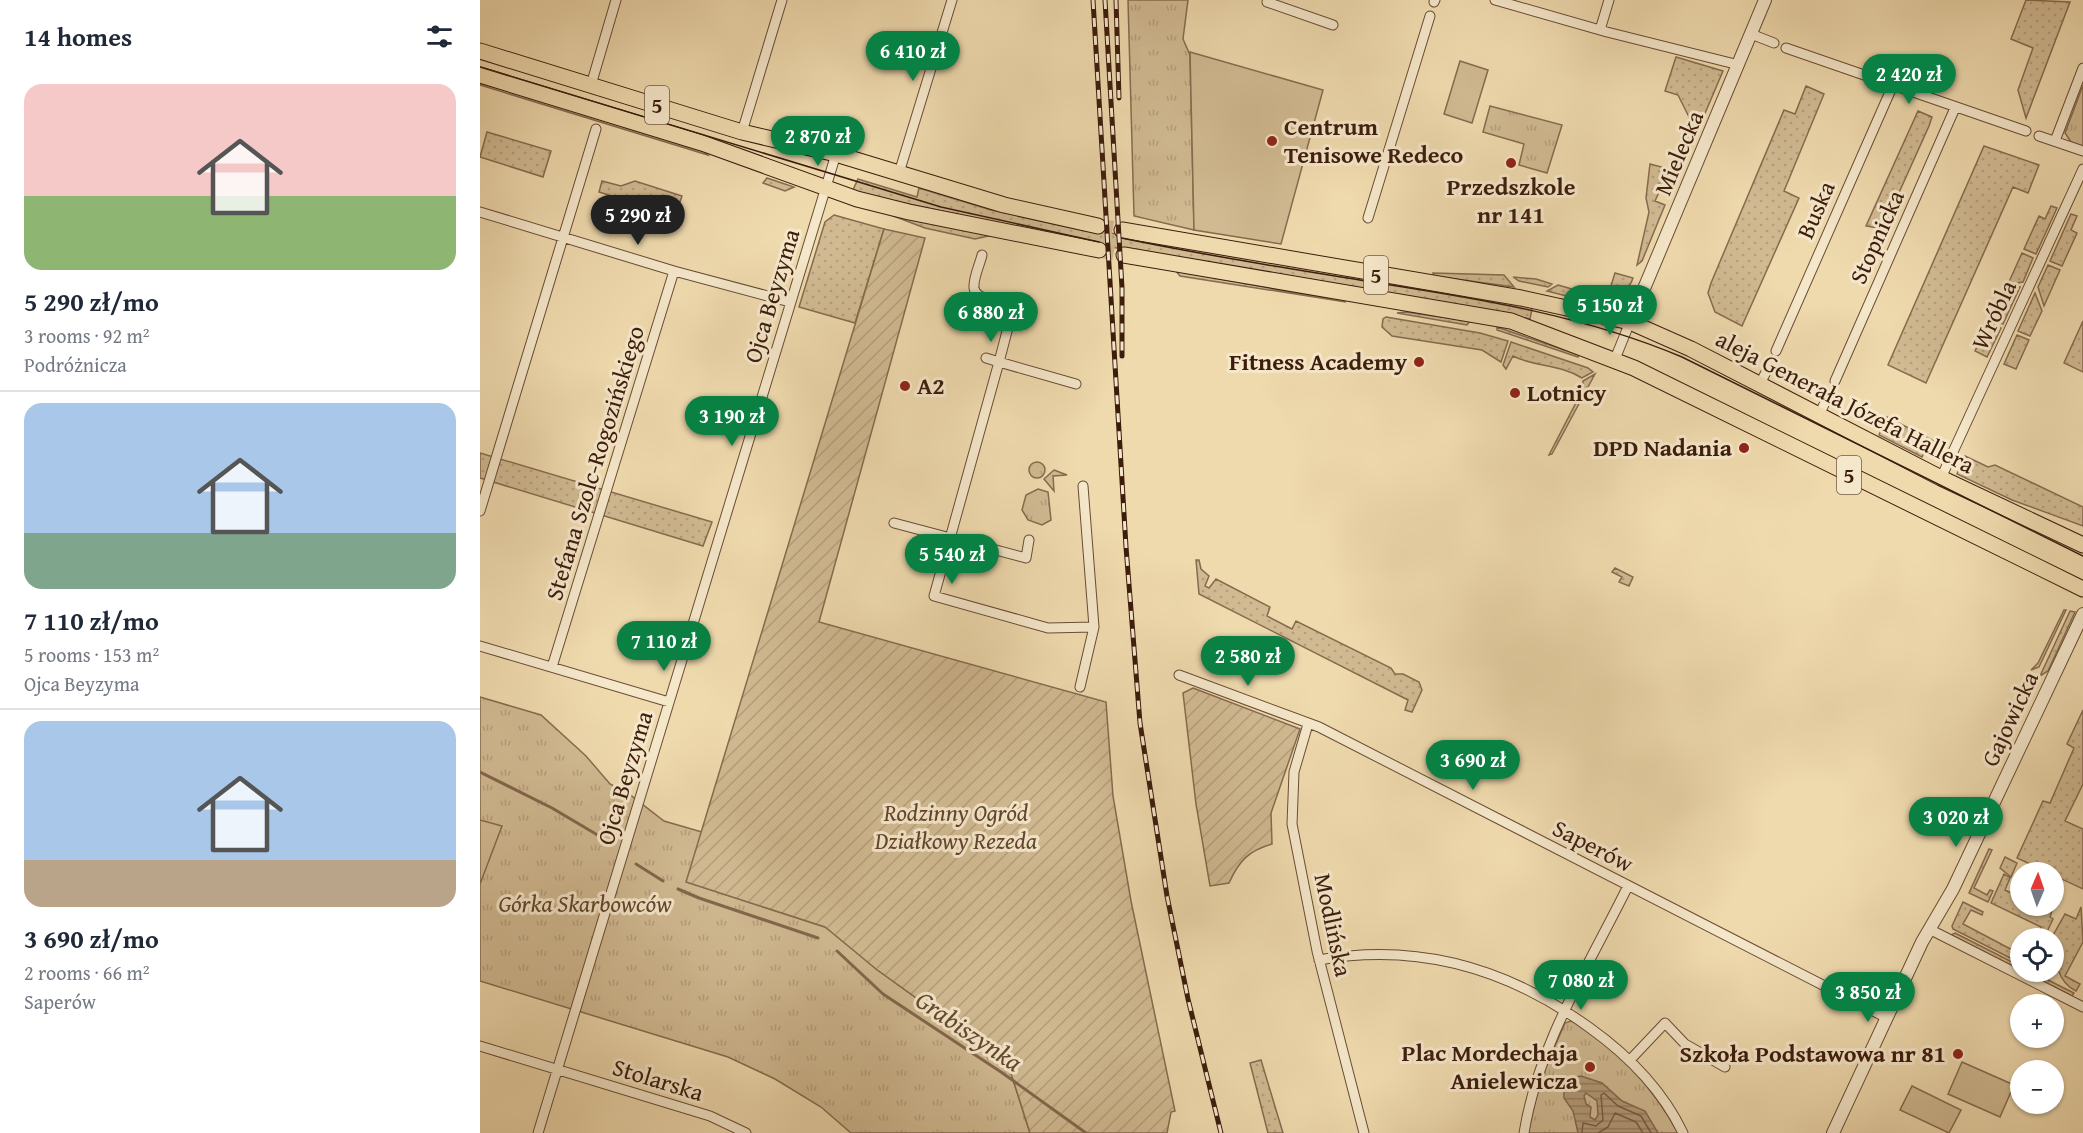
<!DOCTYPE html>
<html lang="en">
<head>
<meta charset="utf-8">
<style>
	:root { --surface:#fff; --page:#f6f6f7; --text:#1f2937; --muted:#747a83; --line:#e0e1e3; --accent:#0b8043 }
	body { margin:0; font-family:"Gentium Book Plus",serif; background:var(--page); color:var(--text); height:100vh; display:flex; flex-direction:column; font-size:22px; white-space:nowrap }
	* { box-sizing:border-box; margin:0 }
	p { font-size:20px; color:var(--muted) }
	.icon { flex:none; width:33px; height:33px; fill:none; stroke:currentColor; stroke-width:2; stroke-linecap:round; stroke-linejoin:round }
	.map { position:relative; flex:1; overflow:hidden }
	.sheet { display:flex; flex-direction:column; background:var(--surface); width:480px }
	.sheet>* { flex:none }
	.needle { width:39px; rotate:2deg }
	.controls { position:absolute; left:1530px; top:862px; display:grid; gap:12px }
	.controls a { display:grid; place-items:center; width:54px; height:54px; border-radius:50%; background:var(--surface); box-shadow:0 2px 4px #0004; font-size:30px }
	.price { position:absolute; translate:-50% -51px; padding:0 14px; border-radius:21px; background:var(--accent); color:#fff; font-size:20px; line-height:39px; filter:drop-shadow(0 2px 3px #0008) }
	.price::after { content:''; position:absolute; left:50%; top:36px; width:18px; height:14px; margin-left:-9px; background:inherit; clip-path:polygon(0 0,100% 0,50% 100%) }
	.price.current { background:#222; color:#fff }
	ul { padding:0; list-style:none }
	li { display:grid; align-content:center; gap:12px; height:318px; padding:0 24px }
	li+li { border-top:2px solid var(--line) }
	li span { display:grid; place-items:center; height:186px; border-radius:18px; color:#555 }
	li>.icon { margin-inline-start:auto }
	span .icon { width:108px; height:108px; fill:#fffc; stroke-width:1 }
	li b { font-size:26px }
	h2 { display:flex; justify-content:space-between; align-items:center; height:72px; padding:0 24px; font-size:26px }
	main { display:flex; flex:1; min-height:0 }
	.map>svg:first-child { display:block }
	.grass { fill:url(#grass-dots); stroke:#866b4f; stroke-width:1.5 }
	.park { fill:url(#park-tufts); stroke:#866b4f; stroke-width:1.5 }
	.garden { fill:url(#garden-furrows); stroke:#866b4f; stroke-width:1.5 }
	.pitch { fill:#d1ba92; stroke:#866b4f; stroke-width:1.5 }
	.water { fill:url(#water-rules); stroke:#83674c; stroke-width:1.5; fill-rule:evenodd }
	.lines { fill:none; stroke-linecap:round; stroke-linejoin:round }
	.shore { stroke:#775a42; stroke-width:1.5 }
	.stream { stroke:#83674c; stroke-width:3 }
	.primary-tunnel { stroke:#cbb48e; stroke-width:15; stroke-dasharray:15 8; stroke-linecap:butt }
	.minor-casing { stroke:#694c34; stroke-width:11 }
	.tertiary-casing { stroke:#694c34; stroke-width:14 }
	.primary-casing { stroke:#3c1c0c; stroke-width:17 }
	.minor { stroke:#f5e7ca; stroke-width:9 }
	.tertiary { stroke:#f5e7ca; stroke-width:12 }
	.primary { stroke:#efdaae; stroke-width:15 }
	.tram { stroke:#3c1c0c; stroke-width:1.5 }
	.rail-casing { stroke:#3c1c0c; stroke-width:5 }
	.rail { stroke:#f5e7ca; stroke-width:3; stroke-dasharray:9; stroke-linecap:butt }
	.poi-dot { fill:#8f2418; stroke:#f5e7ca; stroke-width:2 }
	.labels { text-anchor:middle; stroke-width:6; stroke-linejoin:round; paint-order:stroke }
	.shield { fill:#f5e7ca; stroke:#745945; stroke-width:1.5 }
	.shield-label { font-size:22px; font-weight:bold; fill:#3c1c0c }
	.poi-label { font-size:24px; font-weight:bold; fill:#3c1c0c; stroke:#f5e7ca; text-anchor:end }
	.street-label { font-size:24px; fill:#3c1c0c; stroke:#f5e7ca }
	.park-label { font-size:24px; font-style:italic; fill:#61442e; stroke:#f5e7ca }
	.water-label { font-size:26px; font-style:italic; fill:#654831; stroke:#f5e7ca }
</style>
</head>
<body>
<main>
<section class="sheet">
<h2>14 homes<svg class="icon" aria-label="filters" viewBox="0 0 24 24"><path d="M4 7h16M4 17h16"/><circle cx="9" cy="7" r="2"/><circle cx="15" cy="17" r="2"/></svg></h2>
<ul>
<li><span style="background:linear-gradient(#f6c9c9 60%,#8fb573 0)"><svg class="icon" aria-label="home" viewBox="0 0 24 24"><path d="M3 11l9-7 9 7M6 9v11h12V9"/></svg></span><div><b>5 290 zł/mo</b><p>3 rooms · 92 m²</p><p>Podróżnicza</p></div></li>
<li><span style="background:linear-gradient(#a9c7e8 70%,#7fa58c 0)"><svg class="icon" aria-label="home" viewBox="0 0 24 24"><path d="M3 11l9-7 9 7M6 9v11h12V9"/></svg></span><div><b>7 110 zł/mo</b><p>5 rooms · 153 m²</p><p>Ojca Beyzyma</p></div></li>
<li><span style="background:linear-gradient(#a9c7e8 75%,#b9a48a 0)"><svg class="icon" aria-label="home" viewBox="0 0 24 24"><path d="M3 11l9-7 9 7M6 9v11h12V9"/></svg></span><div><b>3 690 zł/mo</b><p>2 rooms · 66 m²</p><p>Saperów</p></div></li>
</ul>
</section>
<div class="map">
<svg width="1603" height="1133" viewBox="0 0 1603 1133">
	<defs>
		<pattern id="grass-dots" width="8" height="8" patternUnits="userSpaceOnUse" patternTransform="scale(1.5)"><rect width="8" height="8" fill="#d1ba92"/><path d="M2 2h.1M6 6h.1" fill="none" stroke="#b49f7d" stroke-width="1.8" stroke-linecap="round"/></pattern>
		<pattern id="park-tufts" width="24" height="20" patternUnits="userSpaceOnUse" patternTransform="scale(1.5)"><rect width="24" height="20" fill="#d1ba92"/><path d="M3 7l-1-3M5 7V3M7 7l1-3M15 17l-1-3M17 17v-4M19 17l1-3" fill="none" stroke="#b49f7d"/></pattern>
		<pattern id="garden-furrows" width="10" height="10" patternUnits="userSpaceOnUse" patternTransform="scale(1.5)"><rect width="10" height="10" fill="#d1ba92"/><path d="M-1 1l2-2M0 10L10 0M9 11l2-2" fill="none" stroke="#b49f7d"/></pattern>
		<pattern id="water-rules" width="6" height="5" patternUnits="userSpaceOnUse" patternTransform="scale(1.5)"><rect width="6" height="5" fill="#b29977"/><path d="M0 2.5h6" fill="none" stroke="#927c60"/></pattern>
	</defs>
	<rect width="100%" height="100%" fill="#efdaae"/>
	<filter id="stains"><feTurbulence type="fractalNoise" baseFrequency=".00333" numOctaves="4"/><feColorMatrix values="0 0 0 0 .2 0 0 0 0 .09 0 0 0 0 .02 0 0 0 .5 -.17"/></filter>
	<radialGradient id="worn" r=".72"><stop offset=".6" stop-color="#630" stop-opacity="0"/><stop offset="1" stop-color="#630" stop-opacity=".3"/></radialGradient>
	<path class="grass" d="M1546,0L1590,2L1546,118L1538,90L1553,48L1531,39Z
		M1196,57L1243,71L1203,165L1196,168L1209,117L1198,95L1185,91Z
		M0,81L225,151L228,155L0,85Z
		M1326,86L1344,94L1304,191L1319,198L1262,326L1235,312L1228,293L1231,283L1304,110L1315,114Z
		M1438,111L1452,117L1449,126L1404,226L1398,228L1386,226Z
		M7,132L71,151L63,177L0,157Z
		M1504,146L1559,165L1548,193L1533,187L1446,383L1408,365Z
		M1170,164L1200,172L1195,185L1184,181L1175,201L1185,205L1162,261L1157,265L1169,212L1166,198Z
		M287,178L314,187L305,191L283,183Z
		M378,179L437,197L439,188L511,210L651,237L1053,304L1050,319L684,258L372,192Z
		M122,181L141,186L155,181L202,196L195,216L119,192Z
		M1571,206L1577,208L1556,254L1544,249L1559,216L1565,219Z
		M403,212L513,235L495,239L445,228Z
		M1591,214L1597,216L1591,230L1597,233L1582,266L1570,261Z
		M354,215L404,229L375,323L319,307L345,222Z
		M1542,253L1553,258L1543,282L1528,284Z
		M1568,265L1580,270L1564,306L1558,287Z
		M696,271L866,302L700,276Z
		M953,273L1024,275L1034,287L954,276Z
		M1135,273L1153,278C1149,290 1140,294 1129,292Z
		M1033,277L1056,279L1072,284L1068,287L1039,281Z
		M1078,285L1113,295L1117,304L1067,291Z
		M1540,287L1523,324L1511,318L1525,288Z
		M1555,293L1562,311L1550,336L1538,331Z
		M926,312L990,321L987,325L917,313Z
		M906,317L1000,333L1028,341L1021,362L1002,350L912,336L902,327L903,319Z
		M1603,321V372L1584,363Z
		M1509,322L1521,328L1507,357L1495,351Z
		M1017,327L1099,355L1098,357L1017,330Z
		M1537,335L1549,340L1536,369L1524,364Z
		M1031,342L1108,368L1113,372L1102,378C1080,364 1054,367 1033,356L1026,369L1023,365Z
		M1115,374L1072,454L1069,455L1102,391L1103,381Z
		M1407,417L1462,445L1459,452L1447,447L1442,457L1399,435Z
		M0,453L232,522L223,546L0,478Z
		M1485,456L1508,467L1515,465L1603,507V526L1532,500L1477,474Z
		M716,560H719L721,569L729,576L725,586L729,588L736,579L790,607L787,616L812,629L816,621L911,668L915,674H923L939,682L942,690L932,712L925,710L928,700L719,594Z
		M1135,568L1153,577L1149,586L1139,582L1142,577L1132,572Z
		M1584,610H1586L1559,667L1551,670L1558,663Z
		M1590,611L1595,612L1568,671L1560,676Z
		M1603,710V784L1585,821L1603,829V889L1537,858L1563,801L1570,803L1594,748L1587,744Z
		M1509,849L1512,850L1494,888L1507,895L1510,890L1513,891L1508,902L1489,893Z
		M1525,857L1537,863L1531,877L1520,868Z
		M1524,874L1530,878L1525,890L1540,897V906H1560L1572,911L1570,917L1573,919L1566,934L1561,933V927L1511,903Z
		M1483,902L1503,912L1502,915L1491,910L1483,924L1540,954V963L1473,929L1472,926Z
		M1601,907L1603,942L1585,976L1600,984L1596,991C1577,982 1574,959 1574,939H1571L1585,914L1596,919Z
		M1475,933L1540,966V970L1471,935Z
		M1556,974L1594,993L1592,996L1555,977Z
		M781,1060L803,1133H788L770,1063Z"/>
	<path class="park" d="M648,0H708L703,39L710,55L714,230L654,216Z
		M1603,85V146L1591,142L1585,133Z
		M1010,106L1082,125L1067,173L1039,165L1044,144L1003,132Z
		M549 470a8 8 0 1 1 16 0a8 8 0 1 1-16 0Z
		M574,470L587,475L573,476L574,491L564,479Z
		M558,489L568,492L571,520L562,525L548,520L542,510L546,495Z
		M0,697L61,715L106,756L130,784L149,794L184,821L222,832L207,882L345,927L355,933L396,969L528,1064L550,1133H371L341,1107L295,1079L248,1057L0,981Z
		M1091,1021C1131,1036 1178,1096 1198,1133H1048L1060,1080L1085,1023Z"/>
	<path class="garden" d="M404,229L445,238L339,622L626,702L633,796L651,901L695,1111L691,1112L687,1133H550L528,1064L396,969L345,927L206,882Z
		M713,688L820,729L791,813L792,844C768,851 759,861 749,883L730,886L716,804L703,693Z"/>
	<path class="pitch" d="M710,52L843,90L801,244L714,230Z
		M980,61L1008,70L992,123L964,114Z
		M0,820L22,826L0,884Z
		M1482,1062L1534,1085L1520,1117L1468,1094Z
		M1432,1086L1481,1110L1469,1133L1420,1110Z"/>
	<path class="water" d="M1101,1076L1122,1083L1142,1101L1165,1111L1178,1133H1098L1093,1111L1084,1098V1083L1090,1078ZM1106,1093L1117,1101L1118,1115L1115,1120L1110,1117L1111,1107L1106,1104L1104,1096Z"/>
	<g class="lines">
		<path class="shore" d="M1102,1133L1103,1123L1116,1126L1123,1120L1121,1095L1124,1093L1138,1106L1161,1116L1171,1133
			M1118,1133L1128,1127L1135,1113L1156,1122L1163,1133"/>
		<path class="stream" d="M0,772L72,808L126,840
			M156,864L183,881
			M198,889L219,898L338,938
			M357,951L403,994L521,1072L606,1133"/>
		<path class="primary-tunnel" d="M618,226L642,230
			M619,250L644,255"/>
		<defs>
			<path id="minor" d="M1015,0L1127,32L1259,65
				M787,2L853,25
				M954,2L955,0
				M1120,30L1129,0
				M1271,34L1294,43
				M1306,48L1546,131
				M111,85L136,0
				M262,132L302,0
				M1559,136L1603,151
				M1575,141L1603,68
				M419,173L472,0
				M0,212L194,271L310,302
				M888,218L950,16
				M502,255C500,264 493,278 494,288C496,303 525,297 532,312L519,362L596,384
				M1296,351L1413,85
				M506,358L519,362L454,596L568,628L614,627L603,486
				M1135,359L1150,322
				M1355,381L1475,108
				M1280,384L1290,364
				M1339,415L1349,394
				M1461,478L1603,169
				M0,511L116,129
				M414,523L546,558L549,540
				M0,646L189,702
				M72,667L194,271
				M699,675L839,727L1407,1018
				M600,687L614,627
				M828,724L814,772L812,824L837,951L884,1133
				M1451,930L1603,1007
				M839,960C940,942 1029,969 1110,1028C1149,1056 1182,1089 1203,1133
				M0,1046L230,1116L266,1133
				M1150,1060L1185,1023L1205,1044L1245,1067
				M58,1133L356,154
				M1044,1133C1058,1045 1109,965 1148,886"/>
			<path id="tertiary" d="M1150,322L1285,0
				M1353,1133L1442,942L1473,889L1603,614"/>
			<path id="primary" d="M0,51L262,132L356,154L524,205L618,226
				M0,75L222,143L377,199L429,212L619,250
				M642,230L1041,298L1150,322L1211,349L1461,478L1603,545
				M644,255L1031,321L1154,368L1603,589"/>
		</defs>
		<use href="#minor" class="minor-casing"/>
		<use href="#tertiary" class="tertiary-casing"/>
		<use href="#primary" class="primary-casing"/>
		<use href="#minor" class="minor"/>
		<use href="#tertiary" class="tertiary"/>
		<use href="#primary" class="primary"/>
		<path class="tram" d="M0,67L461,207L619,242
			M642,238C727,256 812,269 898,283C1001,299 1105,316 1202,357L1603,556"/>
		<defs>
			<path id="rail" d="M613,0L646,547L660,723L687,896L708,999L741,1133
				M625,0L642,288V356
				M636,0L639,98"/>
		</defs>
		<use href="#rail" class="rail-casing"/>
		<use href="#rail" class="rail"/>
	</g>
	<g class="poi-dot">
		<circle cx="792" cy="141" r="6"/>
		<circle cx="1031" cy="163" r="6"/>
		<circle cx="939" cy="362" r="6"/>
		<circle cx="425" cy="386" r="6"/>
		<circle cx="1035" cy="393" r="6"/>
		<circle cx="1264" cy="448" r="6"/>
		<circle cx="1478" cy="1054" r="6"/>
		<circle cx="1110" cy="1067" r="6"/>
	</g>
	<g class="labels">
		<g class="shield">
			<rect x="165" y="86" width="24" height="38" rx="4.5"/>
			<rect x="884" y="256" width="24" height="38" rx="4.5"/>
			<rect x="1357" y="456" width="24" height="38" rx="4.5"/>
		</g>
		<g class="shield-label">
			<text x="177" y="113">5</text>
			<text x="896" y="283">5</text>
			<text x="1369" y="483">5</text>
		</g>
		<g class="poi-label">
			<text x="804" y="135" text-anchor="start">Centrum<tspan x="804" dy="28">Tenisowe Redeco</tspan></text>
			<text x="1031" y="195" text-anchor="middle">Przedszkole<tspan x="1031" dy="28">nr 141</tspan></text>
			<text x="927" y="370">Fitness Academy</text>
			<text x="437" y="394" text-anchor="start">A2</text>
			<text x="1047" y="401" text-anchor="start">Lotnicy</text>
			<text x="1252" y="456">DPD Nadania</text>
			<text x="1098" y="1061">Plac Mordechaja<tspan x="1098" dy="28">Anielewicza</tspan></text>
			<text x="1466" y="1062">Szkoła Podstawowa nr 81</text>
		</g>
		<g class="street-label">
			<text transform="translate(1199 153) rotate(-67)" y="8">Mielecka</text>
			<text transform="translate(1336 210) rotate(-66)" y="8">Buska</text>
			<text transform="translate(1397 237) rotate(-66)" y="8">Stopnicka</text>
			<text transform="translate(292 296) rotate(-73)" y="8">Ojca Beyzyma</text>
			<text transform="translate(1514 315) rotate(-65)" y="8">Wróbla</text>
			<text transform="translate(1365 402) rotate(27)" y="8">aleja Generała Józefa Hallera</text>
			<text transform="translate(115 463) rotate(-73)" y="8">Stefana Szolc-Rogozińskiego</text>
			<text transform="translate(1530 719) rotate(-65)" y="8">Gajowicka</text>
			<text transform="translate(145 778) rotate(-73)" y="8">Ojca Beyzyma</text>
			<text transform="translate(1113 846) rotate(27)" y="8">Saperów</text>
			<text transform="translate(853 925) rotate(78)" y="8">Modlińska</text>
			<text transform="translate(178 1080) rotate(17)" y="8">Stolarska</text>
		</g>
		<g class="park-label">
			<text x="476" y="821">Rodzinny Ogród<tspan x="476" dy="28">Działkowy Rezeda</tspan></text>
			<text x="105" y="912">Górka Skarbowców</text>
		</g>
		<g class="water-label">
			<text transform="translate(489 1031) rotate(34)" y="9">Grabiszynka</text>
		</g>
	</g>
	<rect width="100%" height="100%" filter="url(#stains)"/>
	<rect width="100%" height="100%" fill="url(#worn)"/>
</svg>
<div class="controls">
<a><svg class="needle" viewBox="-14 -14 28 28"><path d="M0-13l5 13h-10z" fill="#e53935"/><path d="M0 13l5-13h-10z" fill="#747a83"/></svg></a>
<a><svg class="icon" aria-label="locate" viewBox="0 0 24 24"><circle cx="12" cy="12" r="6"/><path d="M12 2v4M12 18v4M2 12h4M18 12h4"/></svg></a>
<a>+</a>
<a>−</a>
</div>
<b class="price" style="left:433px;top:82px">6 410 zł</b>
<b class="price" style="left:1429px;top:105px">2 420 zł</b>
<b class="price" style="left:338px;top:167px">2 870 zł</b>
<b class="price current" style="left:158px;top:246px">5 290 zł</b>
<b class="price" style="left:1130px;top:336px">5 150 zł</b>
<b class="price" style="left:511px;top:343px">6 880 zł</b>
<b class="price" style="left:252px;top:447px">3 190 zł</b>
<b class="price" style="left:472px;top:585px">5 540 zł</b>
<b class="price" style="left:184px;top:672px">7 110 zł</b>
<b class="price" style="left:768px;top:687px">2 580 zł</b>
<b class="price" style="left:993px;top:791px">3 690 zł</b>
<b class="price" style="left:1476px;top:848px">3 020 zł</b>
<b class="price" style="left:1101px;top:1011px">7 080 zł</b>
<b class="price" style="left:1388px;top:1023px">3 850 zł</b>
</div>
</main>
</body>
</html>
